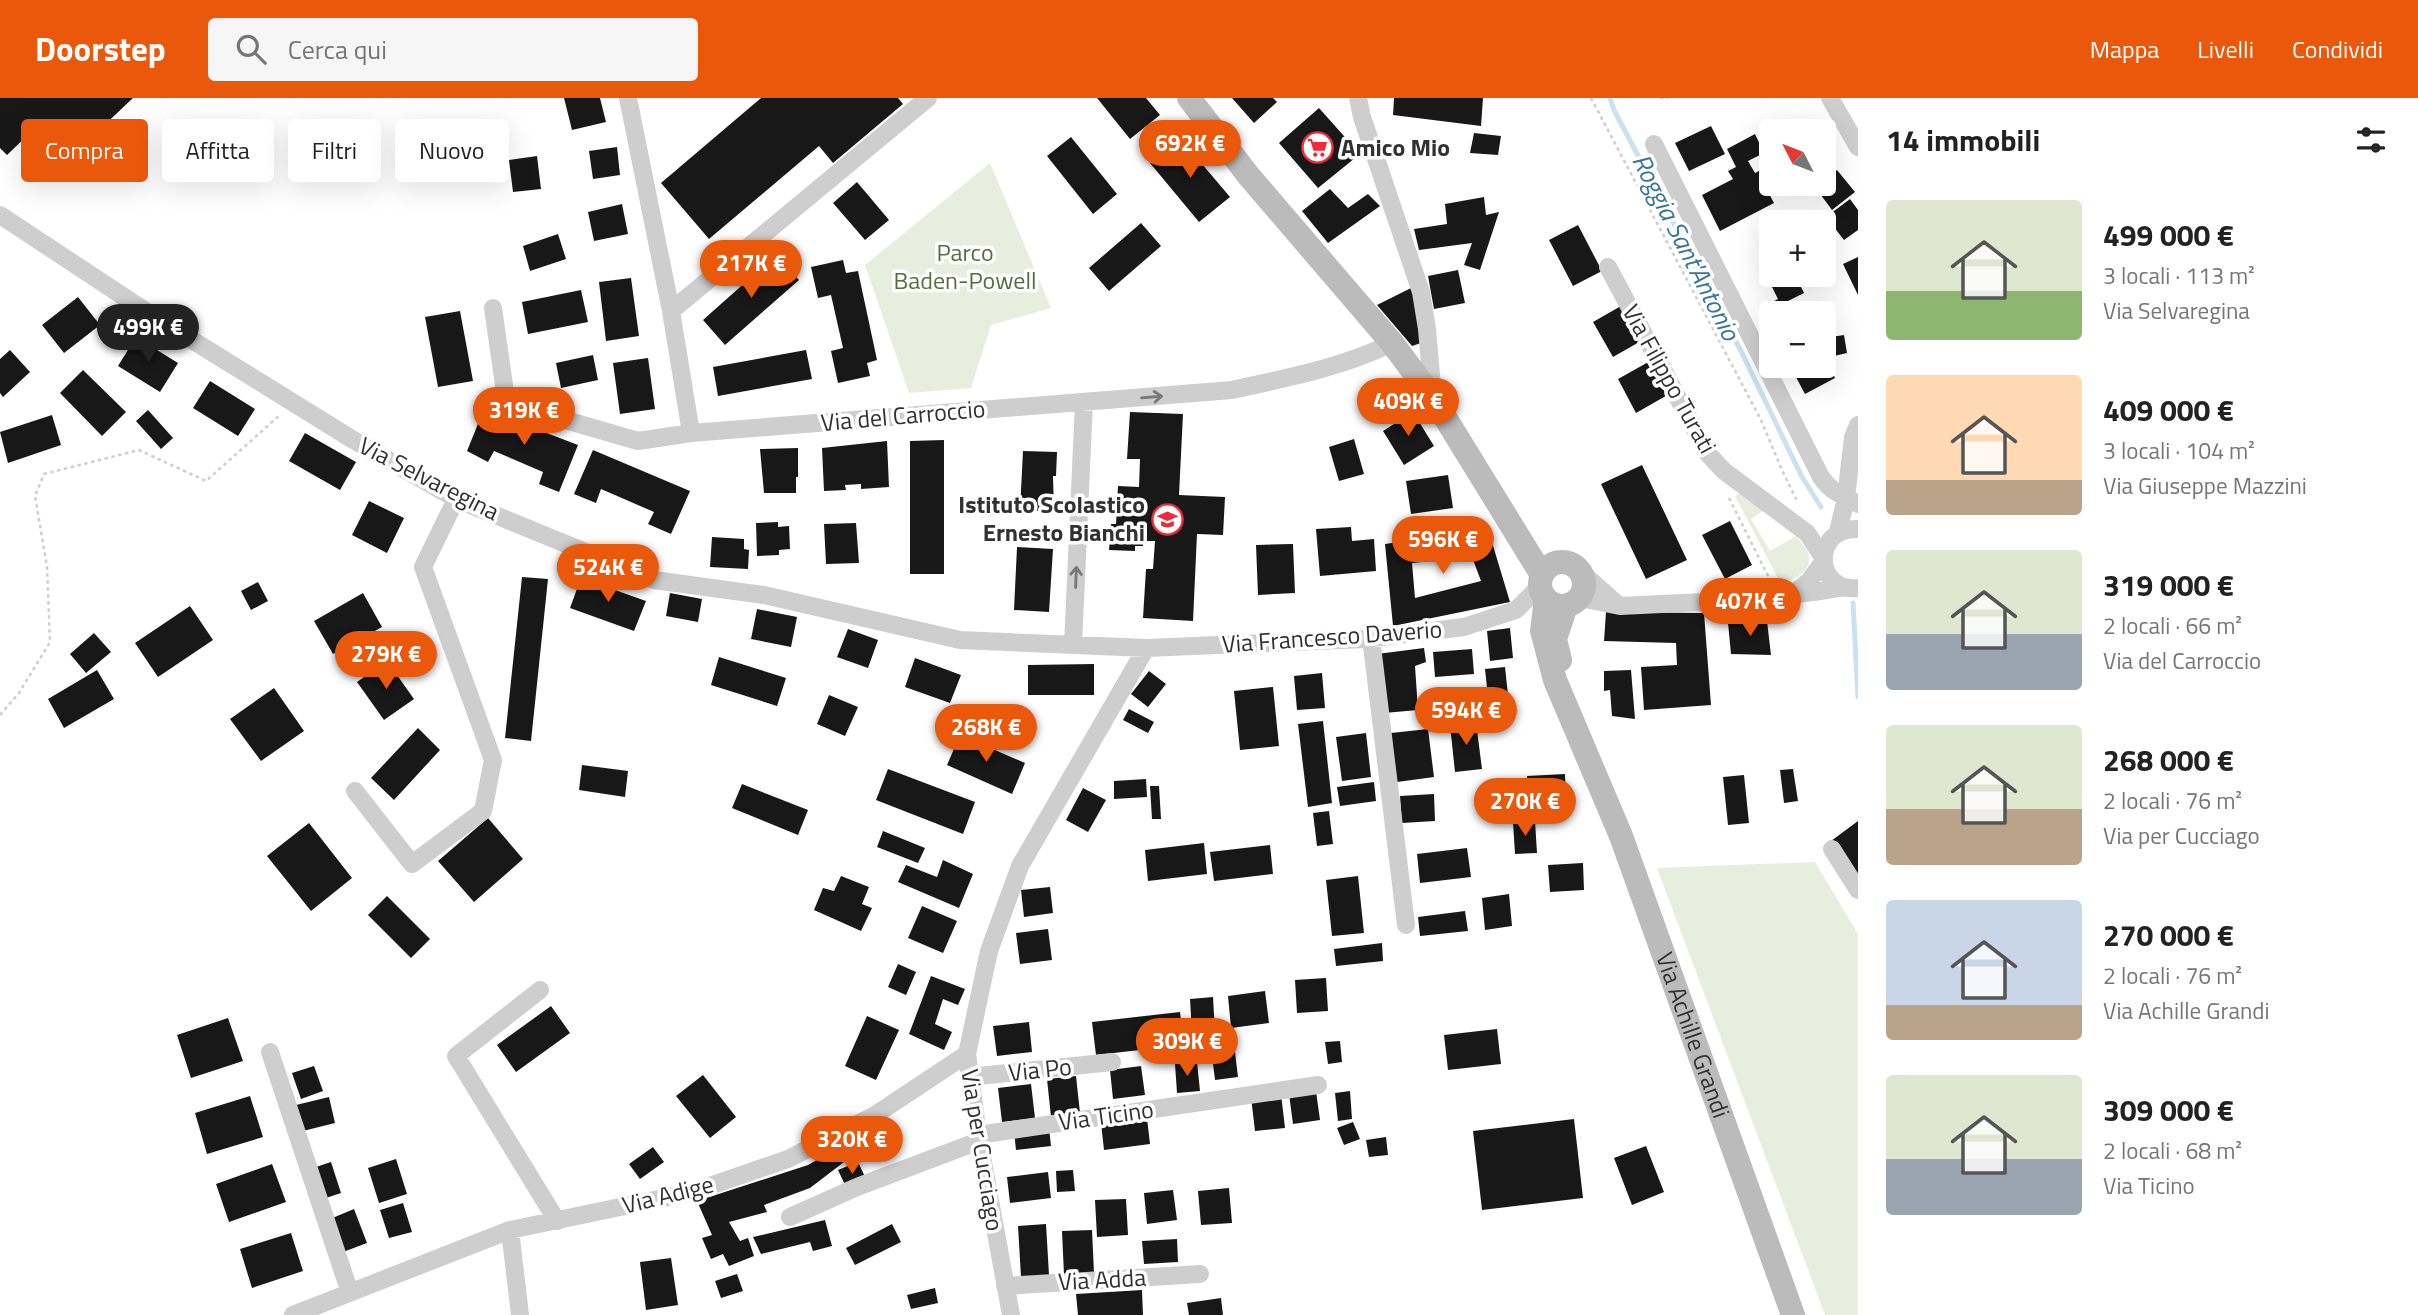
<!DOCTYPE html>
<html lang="it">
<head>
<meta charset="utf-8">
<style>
	:root { --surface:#fff; --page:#f6f6f6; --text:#222; --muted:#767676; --accent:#ea580c }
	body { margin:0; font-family:"Titillium Web",sans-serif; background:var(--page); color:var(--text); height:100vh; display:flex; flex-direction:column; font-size:26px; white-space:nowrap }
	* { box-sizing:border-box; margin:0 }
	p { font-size:23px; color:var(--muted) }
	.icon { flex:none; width:38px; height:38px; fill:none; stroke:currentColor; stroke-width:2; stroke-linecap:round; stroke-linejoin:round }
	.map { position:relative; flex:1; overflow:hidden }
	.side { display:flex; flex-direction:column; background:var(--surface); width:560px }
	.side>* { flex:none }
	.top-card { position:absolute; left:21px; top:21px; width:665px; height:63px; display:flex; gap:14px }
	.needle { width:46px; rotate:312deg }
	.tools { position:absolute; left:1759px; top:21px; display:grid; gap:14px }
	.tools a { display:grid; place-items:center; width:77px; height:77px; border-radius:7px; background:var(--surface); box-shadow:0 7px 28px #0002; font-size:35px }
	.price { position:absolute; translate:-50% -60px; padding:0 16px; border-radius:24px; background:var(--accent); color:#fff; font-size:23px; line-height:46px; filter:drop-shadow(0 2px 4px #0008) }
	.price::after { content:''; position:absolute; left:50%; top:42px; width:21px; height:16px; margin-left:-10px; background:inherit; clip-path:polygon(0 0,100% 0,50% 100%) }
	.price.on { background:#222; color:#fff }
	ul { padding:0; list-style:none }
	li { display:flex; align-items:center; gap:21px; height:175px; padding:0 28px }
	li span { display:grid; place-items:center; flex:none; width:196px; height:140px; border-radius:7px; color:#555 }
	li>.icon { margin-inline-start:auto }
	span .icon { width:84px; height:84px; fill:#fffc; stroke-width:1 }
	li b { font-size:30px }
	h2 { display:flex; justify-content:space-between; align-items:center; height:84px; padding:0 28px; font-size:30px }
	.pill { padding:0 24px; border-radius:7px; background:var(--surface); box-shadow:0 7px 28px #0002; font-size:24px; line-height:63px }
	.pill.on { background:var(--accent); color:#fff }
	header { display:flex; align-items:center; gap:42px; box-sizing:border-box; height:98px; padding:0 35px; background:var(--accent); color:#fff }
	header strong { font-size:33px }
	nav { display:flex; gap:38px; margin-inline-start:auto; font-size:24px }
	.search { width:490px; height:63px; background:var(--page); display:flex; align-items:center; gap:18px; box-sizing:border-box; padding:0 24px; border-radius:7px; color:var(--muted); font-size:26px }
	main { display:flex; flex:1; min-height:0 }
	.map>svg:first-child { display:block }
	.green { fill:#e7eede }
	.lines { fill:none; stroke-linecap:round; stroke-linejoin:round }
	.stream { stroke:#cae1ef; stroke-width:5 }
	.building { fill:#181818; fill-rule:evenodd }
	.path { stroke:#cecece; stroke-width:2.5; stroke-dasharray:3.5 3.5; stroke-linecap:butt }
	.minor { stroke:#cecece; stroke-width:18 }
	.secondary { stroke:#bbb; stroke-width:24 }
	.oneway { stroke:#787878 }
	.labels { text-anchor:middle; stroke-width:7; stroke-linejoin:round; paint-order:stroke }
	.poi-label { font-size:24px; font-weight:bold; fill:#313131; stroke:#fff; text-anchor:start }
	.park-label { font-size:24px; fill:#546f3b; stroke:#fff }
	.street-label { font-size:24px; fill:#313131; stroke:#fff }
	.water-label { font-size:26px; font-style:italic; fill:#397498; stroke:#fff }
</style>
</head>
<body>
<header>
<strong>Doorstep</strong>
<div class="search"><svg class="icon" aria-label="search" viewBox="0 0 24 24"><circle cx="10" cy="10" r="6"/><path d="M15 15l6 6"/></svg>Cerca qui</div>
<nav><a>Mappa</a><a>Livelli</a><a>Condividi</a></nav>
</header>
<main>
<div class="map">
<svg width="1858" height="1217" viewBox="0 0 1858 1217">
	<rect width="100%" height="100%" fill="#fff"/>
	<path class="green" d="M990,65L1051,210L991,227L971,290L909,295L865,167Z
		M1743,393L1763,413L1751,421L1770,453L1796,438C1799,443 1805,448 1807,453C1816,470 1796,483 1780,484L1735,398Z
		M1815,764L1858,836V1217H1825L1657,770Z"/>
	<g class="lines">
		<path class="stream" d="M1610,0L1614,12L1741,253L1802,379L1821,409
			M1853,505L1858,599"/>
	</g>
	<path class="building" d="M0,0H133L63,66L30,35L7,57L0,50Z
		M564,0H600L606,24L572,32Z
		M761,0H898L903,6L833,65L819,48L709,141L661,85Z
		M1097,0H1146L1160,17L1130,41Z
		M1232,0H1273L1277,4L1254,25Z
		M1394,0H1483L1481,28L1393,17Z
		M1319,10L1360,56L1318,90L1279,45Z
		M1711,28L1725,56L1689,73L1675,45Z
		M1474,35L1501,38L1498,57L1470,55Z
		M1755,36L1764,55L1748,63L1755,75L1763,71L1771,87L1766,90L1774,105L1720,133L1702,97L1733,81L1728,73L1736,69L1727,51Z
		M1071,39L1117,96L1093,116L1047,58Z
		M1180,40L1230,99L1199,124L1150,65Z
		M617,49L620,77L593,81L589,53Z
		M537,58L541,91L513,94L509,62Z
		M1837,72L1855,94L1832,112L1815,89L1824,86V82Z
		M857,84L889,122L865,142L833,105Z
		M1330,91L1348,110L1368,96L1380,108L1328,145L1302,113Z
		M1484,99L1486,117L1499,114L1480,172L1464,167L1472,145L1419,152L1414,131L1447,126L1445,106Z
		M1850,101L1858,112V132L1844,142L1826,119Z
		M622,106L628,136L594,143L588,114Z
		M1141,125L1161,148L1109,193L1089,170Z
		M1578,127L1602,173L1573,188L1549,142Z
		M558,136L566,161L530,173L523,148Z
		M776,157L799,182L725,247L703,222Z
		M1858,159V197L1843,166Z
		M843,162L846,175L858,173L877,262L867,265L870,278L838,285L831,253L843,250L831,197L818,200L811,169Z
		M1458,172L1465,205L1434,211L1428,178Z
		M1795,177L1804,195L1788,203L1794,215H1771V234L1759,211L1778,201L1772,189Z
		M631,180L639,238L606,243L599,184Z
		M1413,189L1421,245L1412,248L1377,207Z
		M581,192L588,224L528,236L522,204Z
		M78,199L100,227L64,255L42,227Z
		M1621,208L1641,243L1613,259L1593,224Z
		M460,213L473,283L438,289L425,219Z
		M1844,237L1847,255L1834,258L1831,239Z
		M136,239L178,265L160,294L118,268Z
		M10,252L30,274L3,299L0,295V261Z
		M806,252L812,281L718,298L713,269Z
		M593,257L598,282L561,290L556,265Z
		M1824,258L1835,280L1805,296L1790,268H1824Z
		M648,260L655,311L620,316L613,265Z
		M1652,262L1671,295L1636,315L1618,281Z
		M83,272L126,314L102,338L60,295Z
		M210,283L255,311L238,338L193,310Z
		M484,311L578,347L559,394L539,386L543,374L494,353L488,364L467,353Z
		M148,312L173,340L161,351L136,323Z
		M1130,314L1183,316L1179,397L1225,399L1223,437L1197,436L1193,523L1143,520L1146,471H1153L1155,443H1143V448H1135V453L1109,452L1111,426H1116L1118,388L1139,389L1140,361H1127Z
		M1413,314L1434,348L1404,367L1383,333Z
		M52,317L61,347L8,365L0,334Z
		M305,335L356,364L340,392L289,363Z
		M1354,341L1364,376L1339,383L1329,349Z
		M944,342V476H910V343Z
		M887,343L889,389L861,391V386L845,387L846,392L824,393L822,350Z
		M798,350V379H796V395H764L760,351Z
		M593,352L690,393L671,436L648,426L654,414L601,391L596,405L574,396Z
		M1023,353L1057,354L1056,378H1053L1054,414L1020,412Z
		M1642,367L1687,462L1646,481L1601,386Z
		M1448,377L1453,410L1411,416L1406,383Z
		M369,403L404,420L387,455L352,437Z
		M1730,423L1752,467L1725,481L1702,437Z
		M778,424V429L789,428L790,451L779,452V457L757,458L756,425Z
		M856,425L859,465L826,466L824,426Z
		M1351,429L1352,443L1374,441L1376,473L1320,478L1316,431Z
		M1488,431L1510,504L1393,528L1385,446ZM1472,459L1481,483L1415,500L1412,465Z
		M712,439L744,441V451L749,452L748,471L710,469Z
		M1293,446L1295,495L1258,497L1256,447Z
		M1017,449L1053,451L1049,514L1014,512Z
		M522,479L548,481L531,643L505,640Z
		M581,480L646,503L634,533L570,510Z
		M258,484L268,503L251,512L241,493Z
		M363,495L382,529L333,556L314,523Z
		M670,495L702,501L698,524L666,518Z
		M190,508L213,542L158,579L135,545Z
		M757,511L797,519L791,549L751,541Z
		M1606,514L1704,515L1711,607L1644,612L1641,569L1677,567L1676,545L1604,543Z
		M1767,523L1771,557L1731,556L1728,525Z
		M1510,530L1513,560L1490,563L1487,533Z
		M848,531L878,542L868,570L837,559Z
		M94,535L111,554L86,575L70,556Z
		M1424,550L1426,564L1415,568L1418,612L1384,615L1377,556Z
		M1472,551L1474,576L1435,579L1433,554Z
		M719,559L786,580L777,608L711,587Z
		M915,560L961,577L950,605L905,589Z
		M387,563L414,601L384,622L357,584Z
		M1094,566V597H1028V567Z
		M1505,569L1508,597L1488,599L1485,571Z
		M97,572L114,601L64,630L48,601Z
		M1631,572L1635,621L1612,618L1610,592L1604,593V573Z
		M1149,573L1166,586L1148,609L1131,596Z
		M1322,575L1325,610L1297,612L1294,578Z
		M1273,589L1279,648L1240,652L1234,593Z
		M274,590L304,633L261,663L230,621Z
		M829,597L858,609L845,638L817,626Z
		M1129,611L1154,624L1148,635L1123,622Z
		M1323,623L1332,705L1308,709L1298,626Z
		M1476,624L1482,671L1455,674L1450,627Z
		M418,630L440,652L394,702L371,680Z
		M1428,631L1434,679L1397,684L1391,635Z
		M1366,635L1371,679L1342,683L1336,639Z
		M960,637L1025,665L1012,696L947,667Z
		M582,667L628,673L625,699L579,692Z
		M888,671L975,704L963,736L876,702Z
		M1793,671L1798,703L1784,705L1780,672Z
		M1565,676L1566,707L1529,709L1527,678Z
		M1744,677L1749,725L1728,727L1723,679Z
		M1146,681L1147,699L1114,701V683Z
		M1374,684L1376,703L1340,708L1337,689Z
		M742,686L808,712L798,737L732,710Z
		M1150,688H1159L1161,721H1152Z
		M1083,690L1106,702L1088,734L1066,722Z
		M1434,696L1435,723L1402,725L1400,698Z
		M1329,713L1333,746L1317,748L1313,715Z
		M488,720L523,761L474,804L438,763Z
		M1535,723L1537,755L1515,756L1513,724Z
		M1858,723V787L1831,743Z
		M309,725L352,780L311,813L267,758Z
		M883,733L925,750L918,765L877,749Z
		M1204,745L1207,776L1148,783L1145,752Z
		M1270,747L1273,776L1214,783L1210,754Z
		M1467,750L1471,779L1420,785L1417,756Z
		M943,762L973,776L959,810L898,784L906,767L937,779Z
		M1583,765L1584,792L1550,794L1548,767Z
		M841,778L869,789L862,806L872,810L861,833L814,812L823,790L834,793Z
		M1358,778L1364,835L1332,838L1326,782Z
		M1050,789L1053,815L1024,819L1021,792Z
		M1509,796L1512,828L1485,832L1482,800Z
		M387,798L430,841L411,860L368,817Z
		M922,808L957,823L943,855L908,840Z
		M1465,813L1468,833L1420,838L1418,819Z
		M1048,831L1052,862L1020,866L1016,835Z
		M1382,845L1383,863L1336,868L1334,851Z
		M898,866L916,874L906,897L888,889Z
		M931,878L965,891L958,907L943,901L935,926L952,934L944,952L909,936Z
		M1326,880L1328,913L1297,915L1295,882Z
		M1265,893L1269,925L1231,930L1228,898Z
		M1213,899L1215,933L1192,934L1190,901Z
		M551,908L570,935L516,974L497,947Z
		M1180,914L1184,947L1096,957L1092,924Z
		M867,918L899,932L876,982L845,968Z
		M228,920L243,963L191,980L177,937Z
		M1029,924L1032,954L997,958L993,928Z
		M1497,931L1501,966L1448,972L1444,937Z
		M1340,943L1342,964L1328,966L1325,944Z
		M1235,954L1238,979L1215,982L1212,957Z
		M1197,964L1200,993L1177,995L1175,966Z
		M314,968L323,993L301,1001L292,975Z
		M1141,968L1145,997L1113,1001L1110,972Z
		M703,977L736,1019L710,1040L676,998Z
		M1076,978L1080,1015L1051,1019L1047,981Z
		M1031,986L1035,1020L1002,1024L998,990Z
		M1316,993L1320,1022L1293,1026L1289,996Z
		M1350,993L1352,1021L1338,1023L1335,995Z
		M1281,996L1285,1030L1255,1033L1251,999Z
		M250,998L263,1039L207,1056L195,1015Z
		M329,999L335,1025L303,1033L296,1007Z
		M1147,1020L1150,1046L1104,1052L1101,1025Z
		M1574,1021L1583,1100L1482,1112L1473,1033Z
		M1353,1024L1360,1041L1344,1047L1337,1030Z
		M1049,1030L1051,1048L1016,1052L1014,1034Z
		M1386,1039L1388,1057L1369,1059L1366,1042Z
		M856,1040L861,1051L810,1090L764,1107L767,1114L729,1124L740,1143L748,1140L754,1158L729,1168L723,1156L711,1161L702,1140L712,1137L697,1103L808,1067Z
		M1646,1048L1664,1094L1632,1107L1614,1060Z
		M653,1049L664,1064L640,1081L629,1066Z
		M396,1061L407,1096L379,1105L368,1070Z
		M331,1064L341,1095L323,1101L313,1070Z
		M858,1064L867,1083L847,1091L838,1072Z
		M272,1066L286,1104L229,1124L216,1086Z
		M1073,1072L1075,1093L1057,1094L1056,1073Z
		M1048,1074L1051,1100L1010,1105L1007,1079Z
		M1229,1090L1232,1125L1201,1127L1198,1093Z
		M1173,1092L1177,1122L1147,1126L1144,1095Z
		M1126,1101L1128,1137L1097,1139L1095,1102Z
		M403,1105L412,1134L389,1140L380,1112Z
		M354,1111L367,1145L343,1154L330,1121Z
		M825,1122L832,1148L813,1153L810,1144L761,1156L753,1139Z
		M892,1126L901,1144L855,1167L846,1150Z
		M1046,1126L1049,1177L1021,1179L1018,1128Z
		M1092,1132L1094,1175L1064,1177L1062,1133Z
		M291,1135L303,1173L252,1190L240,1151Z
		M1177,1141L1178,1164L1144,1166L1142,1143Z
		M671,1160L678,1207L646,1212L640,1164Z
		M737,1176L743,1193L721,1200L715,1183Z
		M935,1190L938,1205L911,1211L907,1197Z
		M1142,1192L1143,1217H1078L1076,1196Z
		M1221,1200L1223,1217H1189L1187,1205Z"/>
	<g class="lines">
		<path class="path" d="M1591,0L1761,322L1782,372L1798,405
			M1660,0H1668
			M1729,400L1770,482
			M0,617L19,595L50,544L47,469L35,398L44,376L139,352L206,383L281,316"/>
		<path class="minor" d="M628,0L671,213L691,335
			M1358,0L1362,19L1421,194L1427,231L1433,300
			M1830,0L1858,49
			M1654,46L1821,379C1833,396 1841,396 1858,406
			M0,117L150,216L355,343L456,401L654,482L764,497L960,542L1146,550L1364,541L1464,529L1516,512L1540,488
			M1608,169L1708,356L1724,373L1807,435L1823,459
			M493,210L505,294L517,308L638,343L691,335L1232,292C1286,280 1341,270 1392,245
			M671,213L928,0
			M1858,431C1811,429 1814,495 1858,490
			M1838,434L1846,400L1853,339L1858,327
			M1581,474L1617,506
			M1793,496L1809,483L1823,464
			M1580,500L1620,508L1724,503L1814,494L1844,489
			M1371,540L1406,827
			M1073,547L1084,304
			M355,693L412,766L483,713L493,662L423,469L456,401
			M1832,751L1858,792
			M540,892L456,958L557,1123
			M270,954L350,1195
			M969,979L1112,964
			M978,1037L1318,987
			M790,1119L857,1089L979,1043
			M510,1132L520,1217
			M1005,1188L1200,1176
			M293,1217L510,1132L692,1094L788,1061L875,1017L967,956
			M1011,1217L978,1037L967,956L989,853L1020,768L1146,550"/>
		<g class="secondary">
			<path d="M1189,0L1248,77L1392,245L1433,300L1542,477"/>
			<circle cx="1562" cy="486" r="22"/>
			<path id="s1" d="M1546,501L1542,533L1555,582L1621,738L1793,1217"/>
			<path d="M1560,562L1555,541L1566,508"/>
		</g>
	</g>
	<defs><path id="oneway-shaft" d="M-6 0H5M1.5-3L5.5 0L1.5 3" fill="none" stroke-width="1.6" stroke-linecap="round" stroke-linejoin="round" transform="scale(1.75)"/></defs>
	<g class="oneway">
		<use href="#oneway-shaft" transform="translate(1152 299) rotate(-5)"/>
		<use href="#oneway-shaft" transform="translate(1076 479) rotate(-88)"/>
	</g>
	<defs>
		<symbol id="supermarket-ring" viewBox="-11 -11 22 22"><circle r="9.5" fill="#fff" stroke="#ef2b3b" stroke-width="1.5"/><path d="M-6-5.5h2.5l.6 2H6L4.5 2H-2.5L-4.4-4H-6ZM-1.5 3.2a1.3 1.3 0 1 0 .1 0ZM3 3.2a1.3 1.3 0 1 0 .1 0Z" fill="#ef2b3b"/></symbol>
		<symbol id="school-ring" viewBox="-11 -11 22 22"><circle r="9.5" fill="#fff" stroke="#ef2b3b" stroke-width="1.5"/><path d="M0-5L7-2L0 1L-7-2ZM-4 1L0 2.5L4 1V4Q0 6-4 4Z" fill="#ef2b3b"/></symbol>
	</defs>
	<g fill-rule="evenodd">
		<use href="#supermarket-ring" x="1300" y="32" width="35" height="35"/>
		<use href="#school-ring" x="1150" y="404" width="35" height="35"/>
	</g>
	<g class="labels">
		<g class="poi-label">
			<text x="1341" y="58">Amico Mio</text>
			<text x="1145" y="415" text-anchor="end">Istituto Scolastico<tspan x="1145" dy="28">Ernesto Bianchi</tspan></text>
		</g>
		<g class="park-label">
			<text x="965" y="163">Parco<tspan x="965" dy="28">Baden-Powell</tspan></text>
		</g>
		<g class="street-label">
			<text transform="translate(1669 281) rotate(61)" y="8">Via Filippo Turati</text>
			<text transform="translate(903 318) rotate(-5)" y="8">Via del Carroccio</text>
			<text transform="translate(429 381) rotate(27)" y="8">Via Selvaregina</text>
			<text transform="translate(1332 539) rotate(-4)" y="8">Via Francesco Daverio</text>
			<text dy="8" stroke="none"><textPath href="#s1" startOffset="464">Via Achille Grandi</textPath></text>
			<text transform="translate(1040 972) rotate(-6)" y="8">Via Po</text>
			<text transform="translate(1106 1018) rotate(-8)" y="8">Via Ticino</text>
			<text transform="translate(982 1052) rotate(81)" y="8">Via per Cucciago</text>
			<text transform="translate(668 1097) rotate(-14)" y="8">Via Adige</text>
			<text transform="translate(1102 1182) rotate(-3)" y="8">Via Adda</text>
		</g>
		<g class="water-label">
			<text transform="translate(1686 149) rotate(63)" y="9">Roggia Sant'Antonio</text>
		</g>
	</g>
</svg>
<div class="tools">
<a><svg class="needle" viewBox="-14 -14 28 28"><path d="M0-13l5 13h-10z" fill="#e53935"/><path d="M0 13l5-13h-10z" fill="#767676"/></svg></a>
<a>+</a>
<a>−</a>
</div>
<b class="price" style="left:1190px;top:82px">692K €</b>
<b class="price" style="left:751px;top:202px">217K €</b>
<b class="price on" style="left:148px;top:266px">499K €</b>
<b class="price" style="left:1408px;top:340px">409K €</b>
<b class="price" style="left:524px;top:349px">319K €</b>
<b class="price" style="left:1443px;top:478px">596K €</b>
<b class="price" style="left:608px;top:506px">524K €</b>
<b class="price" style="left:1750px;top:540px">407K €</b>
<b class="price" style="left:386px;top:593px">279K €</b>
<b class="price" style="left:1466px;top:649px">594K €</b>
<b class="price" style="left:986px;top:666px">268K €</b>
<b class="price" style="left:1525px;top:740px">270K €</b>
<b class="price" style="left:1187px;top:980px">309K €</b>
<b class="price" style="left:852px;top:1078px">320K €</b>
<div class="top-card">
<a class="pill on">Compra</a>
<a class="pill">Affitta</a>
<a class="pill">Filtri</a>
<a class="pill">Nuovo</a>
</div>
</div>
<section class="side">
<h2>14 immobili<svg class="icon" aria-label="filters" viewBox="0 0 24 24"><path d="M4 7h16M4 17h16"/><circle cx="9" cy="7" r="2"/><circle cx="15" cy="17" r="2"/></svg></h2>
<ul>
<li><span style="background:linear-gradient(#dfe7d0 65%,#8fb573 0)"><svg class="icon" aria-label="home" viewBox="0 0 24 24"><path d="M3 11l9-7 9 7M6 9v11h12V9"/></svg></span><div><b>499 000 €</b><p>3 locali · 113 m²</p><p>Via Selvaregina</p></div></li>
<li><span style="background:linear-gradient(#ffd9b3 75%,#b9a48a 0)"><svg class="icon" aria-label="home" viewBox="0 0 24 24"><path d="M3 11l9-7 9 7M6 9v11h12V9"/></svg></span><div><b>409 000 €</b><p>3 locali · 104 m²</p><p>Via Giuseppe Mazzini</p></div></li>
<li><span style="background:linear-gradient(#dfe7d0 60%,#9aa5b1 0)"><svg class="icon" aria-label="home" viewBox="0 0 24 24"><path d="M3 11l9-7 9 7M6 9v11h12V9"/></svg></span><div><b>319 000 €</b><p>2 locali · 66 m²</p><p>Via del Carroccio</p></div></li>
<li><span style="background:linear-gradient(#dfe7d0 60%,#b9a48a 0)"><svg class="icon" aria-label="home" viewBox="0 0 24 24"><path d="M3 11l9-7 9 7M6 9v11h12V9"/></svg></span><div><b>268 000 €</b><p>2 locali · 76 m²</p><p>Via per Cucciago</p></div></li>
<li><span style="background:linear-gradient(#c9d6e8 75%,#b9a48a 0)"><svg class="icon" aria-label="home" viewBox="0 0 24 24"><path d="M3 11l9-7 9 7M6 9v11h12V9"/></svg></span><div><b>270 000 €</b><p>2 locali · 76 m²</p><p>Via Achille Grandi</p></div></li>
<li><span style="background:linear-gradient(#dfe7d0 60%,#9aa5b1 0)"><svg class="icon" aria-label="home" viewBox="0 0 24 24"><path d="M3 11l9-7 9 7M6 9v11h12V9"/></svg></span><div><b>309 000 €</b><p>2 locali · 68 m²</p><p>Via Ticino</p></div></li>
</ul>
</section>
</main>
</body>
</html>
